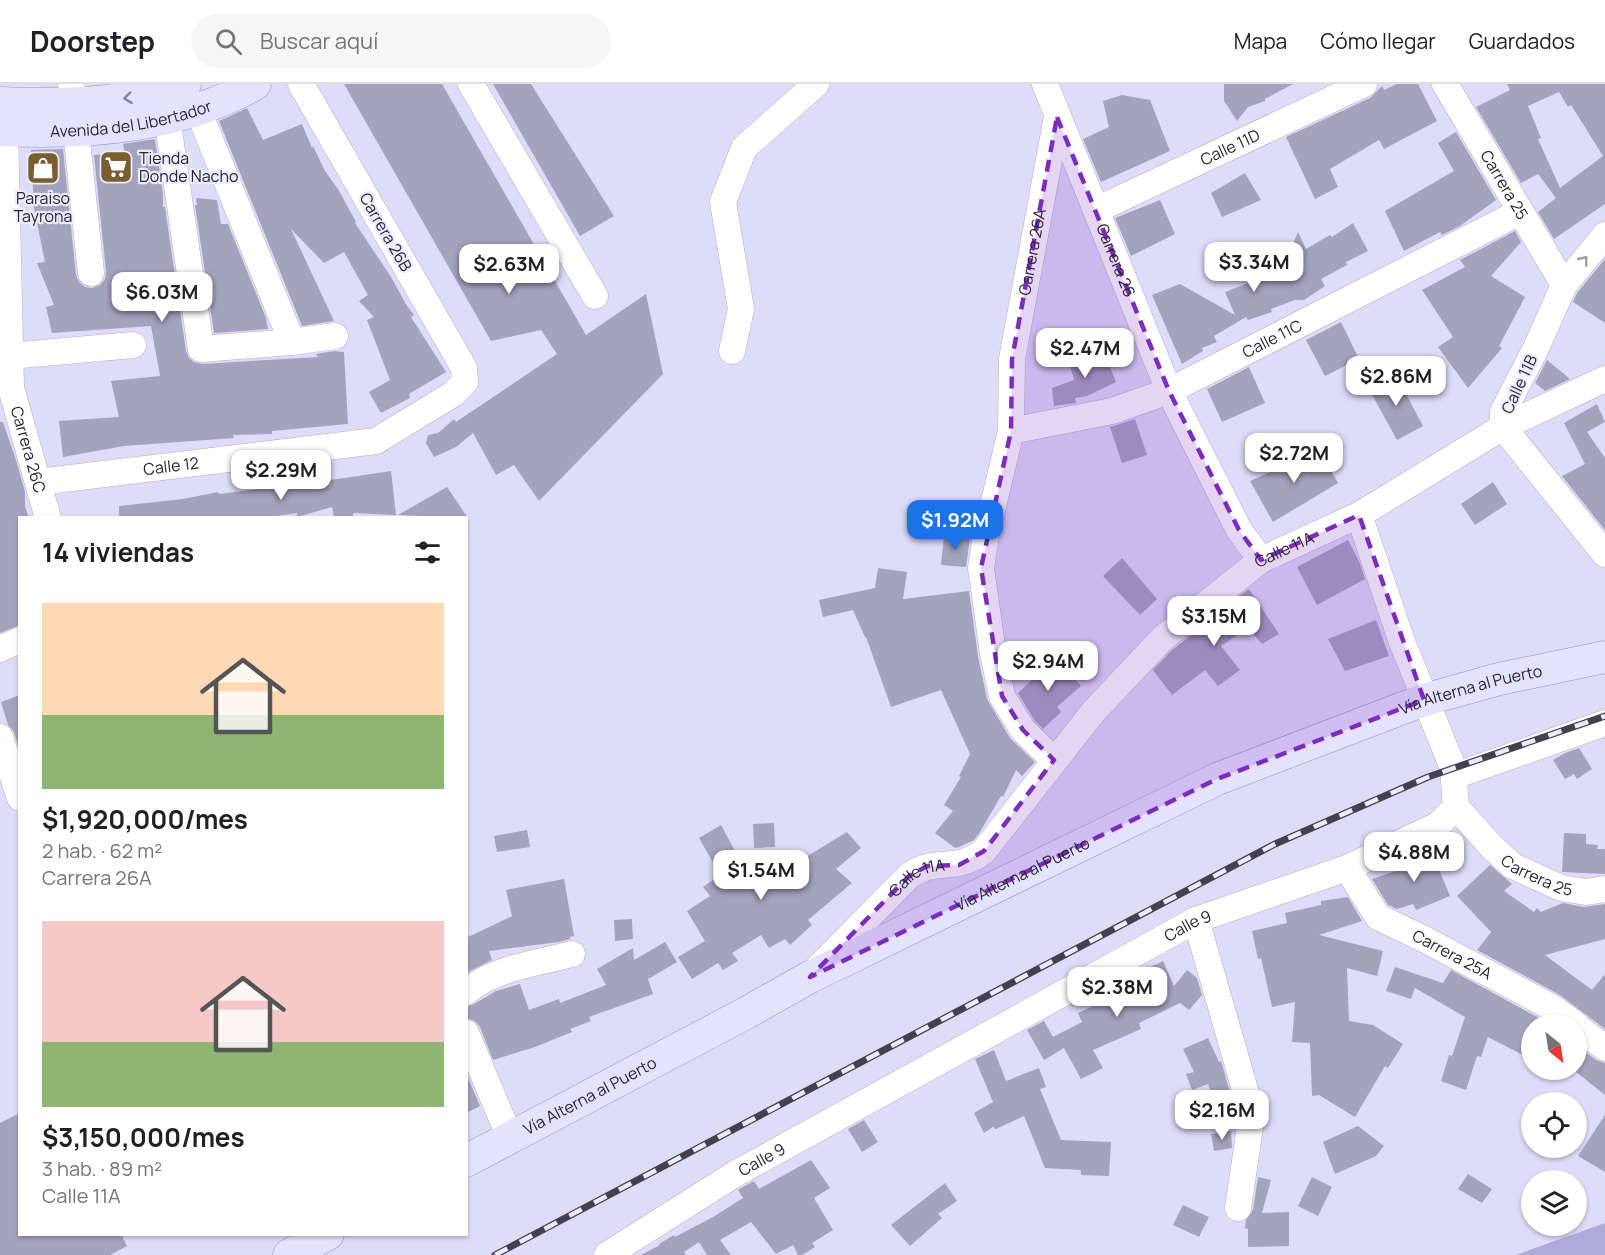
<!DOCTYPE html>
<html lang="es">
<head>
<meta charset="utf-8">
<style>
	:root { --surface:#fff; --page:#f6f6f6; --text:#202124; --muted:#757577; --line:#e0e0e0; --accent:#1a73e8 }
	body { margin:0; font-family:Manrope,sans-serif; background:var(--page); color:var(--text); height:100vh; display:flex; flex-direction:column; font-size:22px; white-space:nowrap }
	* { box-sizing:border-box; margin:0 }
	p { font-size:20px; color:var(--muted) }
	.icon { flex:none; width:33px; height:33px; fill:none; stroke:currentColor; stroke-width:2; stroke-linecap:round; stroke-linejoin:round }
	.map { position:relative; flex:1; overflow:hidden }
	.details { position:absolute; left:18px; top:432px; width:450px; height:720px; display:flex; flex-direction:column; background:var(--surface); border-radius:0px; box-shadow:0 2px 4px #0004 }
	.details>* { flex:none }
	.needle { width:39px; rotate:150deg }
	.fabs { position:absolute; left:1521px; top:930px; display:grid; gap:12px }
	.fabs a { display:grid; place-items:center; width:66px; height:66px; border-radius:50%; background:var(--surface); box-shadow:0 2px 4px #0004; font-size:30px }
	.price { position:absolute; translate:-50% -51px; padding:0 14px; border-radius:12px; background:#fff; color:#222; font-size:20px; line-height:39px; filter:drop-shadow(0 2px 3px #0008) }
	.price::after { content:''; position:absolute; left:50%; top:36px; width:18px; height:14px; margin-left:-9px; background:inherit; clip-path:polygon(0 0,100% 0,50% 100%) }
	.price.selected { background:var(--accent); color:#fff }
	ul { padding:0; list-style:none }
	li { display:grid; align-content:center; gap:12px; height:318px; padding:0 24px }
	li span { display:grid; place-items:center; height:186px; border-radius:0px; color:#555 }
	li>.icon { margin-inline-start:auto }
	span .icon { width:108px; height:108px; fill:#fffc; stroke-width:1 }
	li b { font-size:26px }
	h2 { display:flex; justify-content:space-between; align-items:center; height:72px; padding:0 24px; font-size:26px }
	header { display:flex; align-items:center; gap:36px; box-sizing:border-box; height:84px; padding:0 30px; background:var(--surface); border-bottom:2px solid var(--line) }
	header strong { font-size:28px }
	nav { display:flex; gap:33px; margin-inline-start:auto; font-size:21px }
	.search { width:420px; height:54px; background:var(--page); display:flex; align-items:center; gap:15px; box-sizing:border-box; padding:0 21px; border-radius:33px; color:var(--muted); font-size:22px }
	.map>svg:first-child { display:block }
	.green { fill:#b0aadb }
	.building { fill:#a5a2be; fill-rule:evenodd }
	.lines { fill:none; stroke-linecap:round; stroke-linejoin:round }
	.minor-casing { stroke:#b2afcb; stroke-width:27 }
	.major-casing { stroke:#9794b5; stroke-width:33 }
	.minor { stroke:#fff; stroke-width:26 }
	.major { stroke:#e5e2fe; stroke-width:32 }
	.rail-casing { stroke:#43414f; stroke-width:7 }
	.rail { stroke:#ecebfc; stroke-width:4.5; stroke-dasharray:14; stroke-linecap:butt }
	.oneway { stroke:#868497 }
	.oneway2 { stroke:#9d9da2 }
	.marked { fill:#7b2cbf; fill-opacity:0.2; stroke:#7b2cbf; stroke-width:4.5; stroke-dasharray:12 8; stroke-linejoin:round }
	.labels { text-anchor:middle; stroke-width:4.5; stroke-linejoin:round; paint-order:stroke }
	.street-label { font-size:16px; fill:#262530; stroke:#ecebfc }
	.poi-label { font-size:16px; fill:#262530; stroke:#ecebfc; text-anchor:start }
</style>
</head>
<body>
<header>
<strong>Doorstep</strong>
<div class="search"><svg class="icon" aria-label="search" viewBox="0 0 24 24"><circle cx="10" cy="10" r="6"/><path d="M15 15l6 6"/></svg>Buscar aquí</div>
<nav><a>Mapa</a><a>Cómo llegar</a><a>Guardados</a></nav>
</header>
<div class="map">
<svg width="1605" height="1171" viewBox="0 0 1605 1171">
	<rect width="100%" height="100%" fill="#dfdcf9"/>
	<path class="green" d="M1605,1139V1171H1516Z"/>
	<path class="building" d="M344,0H442L586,251L646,210L663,290L539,417L514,381L496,391L473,349L456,363L434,373L426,359L428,351L438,349L454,335L456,338L557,270L541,246L491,257Z
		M493,0H531L614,132L580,152Z
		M1224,0H1293L1265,15V17L1248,23L1237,37L1224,17Z
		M1397,0H1418L1437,37L1384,65L1379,56L1330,85L1338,103L1315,115L1286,53L1370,14L1382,2L1384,6Z
		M1507,0H1605V120L1554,155L1538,128L1556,114L1538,90L1521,99L1476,23L1510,6ZM1559,8L1568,23L1571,21L1603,72L1560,104L1538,55L1541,54L1528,22Z
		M1122,11L1150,16L1170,67L1101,98L1083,55L1109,43L1103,17Z
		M247,24L263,56L302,40L312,64L313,62L325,87L338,105L356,138L355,139L391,193L407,222L414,231L411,233L446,288L409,310L410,314L381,329L369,308L390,296L367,236L374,233L359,217L368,211L344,168L324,179L291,145L334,237L302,242L219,37Z
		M1456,48L1496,116L1460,142L1442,151L1440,148L1404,167L1385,127L1454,87L1438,59Z
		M155,55L163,110V123H165L186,267L189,274L194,278L202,280L318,273L316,270L334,267L344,268L348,340L272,347V350L233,351L234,354L124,362L63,373L59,337L119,333L111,297L160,292L151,242L52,249L46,223L54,221L37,179L45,178L34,124L31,66L63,65L76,191L79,198L85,203L92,204L100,201L105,195L106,187L94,71L125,69L123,60Z
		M1245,89L1261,116L1222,133L1211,109Z
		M196,114L217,116L221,140H228L266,234L268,245L214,249L195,121H197Z
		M1160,116L1175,150L1131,172L1115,134Z
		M1353,139L1368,167L1346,178L1347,181L1321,195L1325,202L1304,216H1295L1271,225L1272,228L1248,236L1246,233L1214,252L1217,258L1202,264L1203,267L1182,280L1152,211L1180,200L1235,231L1225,208L1264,193L1290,190L1284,175L1288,173L1298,148L1306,165L1330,151L1332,153Z
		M1515,147L1521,158L1491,192L1525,213L1499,262L1502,264L1468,304L1438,263L1453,253L1422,206L1465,183L1460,176Z
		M1605,175V239L1573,218L1577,209Z
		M1341,238L1359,275L1325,292L1306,256Z
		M1102,264L1116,298L1087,312L1075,314L1076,319L1054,322L1052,304L1074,296L1069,277L1080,275Z
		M1547,276L1570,295L1545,307L1535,299Z
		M1249,283L1265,319L1222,338L1207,305Z
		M1396,291L1423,342L1397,356L1369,305Z
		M1597,320L1605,338L1587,348L1605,374V446L1562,392L1585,380L1564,339Z
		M1135,335L1147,371L1122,379L1110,343Z
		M0,338H3L16,376L25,408V422L29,434H20V541L0,549Z
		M1318,364L1338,399L1273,438L1250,397L1304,373Z
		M391,387L396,431L353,429V434H334L332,423L297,433V429L263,434H119V422L183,415L218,408L219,410L295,401L296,404L324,397Z
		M1493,398L1507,420L1475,441L1461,420Z
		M447,403L468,434L398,431Z
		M944,452L970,454L966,483L941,481Z
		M1348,456L1359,477L1365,495L1317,521L1297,483Z
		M1122,474L1157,515L1140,531L1103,492Z
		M878,484L907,488L903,515L969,507L978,572L987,615L1010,654L1035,678L1022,692L1016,686L1003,713L1001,712L980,748L974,756L959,763L955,764L935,749L953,727L944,721L961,693L959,692L970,670L941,606L891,623L866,553H865L853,526L823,533L819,516L875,504Z
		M1249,505L1279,550L1262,560L1248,544L1221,562L1240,586L1218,602L1205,586L1172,611L1153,586L1172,566L1205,541L1212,551L1239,531L1231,519Z
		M1376,536L1389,572L1345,587L1328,555Z
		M1054,572L1081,602L1057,623L1061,628L1043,645L1035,637L1018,609L1036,592L1034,590Z
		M20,611V664H19L14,648L8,641L1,618Z
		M1579,664L1592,685L1577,695L1574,690L1565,695L1553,676L1565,669Z
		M774,739L775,763L754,764L753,740Z
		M721,741L755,804L847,748L861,764L836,785L852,799L808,836L812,841L790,861L785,855L769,864L761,851L732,869L738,877L723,886L718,879L692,895L678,873L705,857L687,827L710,812L703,803L720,791L699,754Z
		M527,746L530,763L497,768L494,752Z
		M1564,749L1586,750V760L1598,761L1597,765H1605V790L1562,788Z
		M1431,766L1450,812L1416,826L1413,820L1397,825L1388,821L1372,795L1399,786L1397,780Z
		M1490,781L1512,800L1504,807L1534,828L1537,824L1541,828L1563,819L1584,823L1605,820V855L1545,871L1592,906L1605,890V945L1560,911L1477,866L1491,848L1457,812Z
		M564,795L574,852L570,853V855L559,858L489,867L492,876L466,889V854L512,832L506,806Z
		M1348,813L1362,837L1319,851L1383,867L1377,892L1347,884L1349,937L1373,941L1403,960L1388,984L1385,982L1355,1033L1319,1011L1312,1012L1310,959L1292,958L1295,918L1272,923L1261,874L1258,875L1252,847L1287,839L1285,829L1321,821V817Z
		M632,835L633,855L615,857L614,836Z
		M665,858L677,878L648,895L653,910L589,933L591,937L570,945L572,948L535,963L493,976L480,943L475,937L466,934V923L474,920L496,907L520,900L529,926L559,915L560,919L606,901L597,885L633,864L634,876Z
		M1163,877L1174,902L1187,886L1197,894L1202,911L1189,926L1180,919L1139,939L1141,945L1093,966L1103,984L1081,995L1064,964L1044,976L1027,946L1044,937L1053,953L1082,938L1078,929L1109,915V912L1146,895L1142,887Z
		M1395,883L1443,899L1451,886L1550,940H1532V976L1488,953L1481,973L1477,972L1466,1006L1441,997L1449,971L1452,972L1465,933L1415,904L1411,915L1386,907Z
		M1208,954L1219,978L1221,977L1234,1022L1218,1028L1208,1000L1192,1006L1186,990L1194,988L1183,965Z
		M1576,961L1596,976L1605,979V1011L1576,988Z
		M994,966L1006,997L1039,984L1046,1003L1040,1005L1061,1056L1111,1058L1109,1092L1081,1091V1086L1045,1084L1024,1032L996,1045L993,1043L984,1049L974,1029L993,1018L975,975Z
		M466,989L480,1022L466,1029Z
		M20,1029V1150H121L127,1162L110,1171H0V1039Z
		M1605,1031V1088L1578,1072Z
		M864,1036L878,1058L862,1068L848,1045Z
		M1358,1042L1384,1062L1376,1072L1335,1090L1323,1058Z
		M1231,1047L1232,1064L1214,1067L1211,1050Z
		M811,1076L830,1104L814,1114L833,1146L812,1159L815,1163L802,1171H798L793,1161L776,1170L751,1138L720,1156L731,1171H707L699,1158L684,1168L686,1171H641L660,1161L659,1160L674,1151L675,1153L713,1133L743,1114L738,1106L743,1103L754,1097L759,1105Z
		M1468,1090L1492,1105L1482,1119L1458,1105Z
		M1258,1093L1271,1096L1262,1129L1289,1128V1162L1248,1163V1145L1245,1144L1246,1136L1253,1126Z
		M1312,1093L1332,1103L1318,1132L1298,1122Z
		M945,1099L957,1117L938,1130L942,1134L910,1162L891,1141Z
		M1183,1121L1209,1133L1199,1153L1173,1141Z"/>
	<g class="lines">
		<defs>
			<g id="minor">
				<path d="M71,0L75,21"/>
				<path d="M471,0L595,212"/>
				<path id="s1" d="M1045,0L1169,307L1239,446L1261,476"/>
				<path id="s2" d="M1445,0L1564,201"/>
				<path d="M198,26L292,258"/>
				<path d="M167,33L201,265L292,258L335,252"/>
				<path id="s3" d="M5,46L11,304L48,434"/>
				<path d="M76,47L91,189"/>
				<path id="s4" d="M1096,126L1364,0"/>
				<path d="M1605,151L1564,201L1537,262L1503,328V343L1605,470"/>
				<path d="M732,267L741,225L723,118L744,64L816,0"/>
				<path d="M10,272L133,261"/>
				<path id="s5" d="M1011,347L1112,327L1169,307L1520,128"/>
				<path id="s6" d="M38,398L376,357L453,310L465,298L464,284L301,0"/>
				<path d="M0,565L20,556"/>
				<path d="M0,653L20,714"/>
				<path id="s7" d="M1054,676L1023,646L1002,612L993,569L981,484L986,451L1011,347L1012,275L1057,33"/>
				<path d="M1454,692L1605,639"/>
				<path id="s8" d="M1456,723L1492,763L1513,782L1561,804L1586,808L1605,805"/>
				<path id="s9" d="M1347,784L1378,833L1424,855L1553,924L1575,940"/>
				<path d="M1196,836L1252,1030L1238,1124"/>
				<path id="s10" d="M818,884L909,792C936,772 955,790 984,767L1094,627L1162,555L1261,476L1359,431L1503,343L1605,295"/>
				<path d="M466,908C493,884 538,879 572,870"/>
				<path d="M1576,942L1605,964"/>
				<path d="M466,949L510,1054"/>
				<path id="s11" d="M607,1171L735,1090L1196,836L1347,784L1438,741L1456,723L1453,684L1402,558L1359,431"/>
			</g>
			<g id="major">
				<path d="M0,19C63,22 125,20 185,0"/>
				<path id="s12" d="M0,46C86,50 179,44 255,0"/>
				<path id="s13" d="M466,1077L746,929L810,893L1217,695L1424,616L1499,595L1605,573"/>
				<path d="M289,1171L328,1150"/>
			</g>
		</defs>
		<use href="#minor" class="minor-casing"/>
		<use href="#major" class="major-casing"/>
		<use href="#minor" class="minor"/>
		<use href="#major" class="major"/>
		<defs>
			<path id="rail" d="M495,1171L1275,760L1428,693L1605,632"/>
		</defs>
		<use href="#rail" class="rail-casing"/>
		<use href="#rail" class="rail"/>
	</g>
	<defs><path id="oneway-chevron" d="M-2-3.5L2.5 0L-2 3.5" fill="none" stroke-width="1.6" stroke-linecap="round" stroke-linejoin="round" transform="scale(1.5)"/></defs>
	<use class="oneway" href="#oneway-chevron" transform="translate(128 14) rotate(173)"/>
	<use class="oneway2" href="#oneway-chevron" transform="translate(1584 176) rotate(-51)"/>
	<path class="marked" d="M1057,33L1169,307L1239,446L1261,476L1359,431L1424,616L1217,695L810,893L909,792L927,782L959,781L984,767L1054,676L1023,646L1002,612L981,484L1011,347L1012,275Z"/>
	<defs>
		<symbol id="supermarket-square" viewBox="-11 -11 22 22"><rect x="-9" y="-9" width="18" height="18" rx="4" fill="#795f30" stroke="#ecebfc"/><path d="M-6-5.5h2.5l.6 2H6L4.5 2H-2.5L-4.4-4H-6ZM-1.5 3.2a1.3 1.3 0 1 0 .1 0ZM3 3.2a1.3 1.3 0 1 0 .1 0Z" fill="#fff"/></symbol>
		<symbol id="shop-square" viewBox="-11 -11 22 22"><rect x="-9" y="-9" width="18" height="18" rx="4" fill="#795f30" stroke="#ecebfc"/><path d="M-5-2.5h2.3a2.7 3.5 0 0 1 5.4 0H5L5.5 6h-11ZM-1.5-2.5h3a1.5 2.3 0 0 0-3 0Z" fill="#fff"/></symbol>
	</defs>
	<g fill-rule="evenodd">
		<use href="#supermarket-square" x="97" y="64" width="38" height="38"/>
		<use href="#shop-square" x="24" y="65" width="38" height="38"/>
	</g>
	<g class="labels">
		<g class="street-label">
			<text dy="6" stroke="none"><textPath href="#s12" startOffset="132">Avenida del Libertador</textPath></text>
			<text dy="6" stroke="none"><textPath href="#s4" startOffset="148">Calle 11D</textPath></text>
			<text dy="6" stroke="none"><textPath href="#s2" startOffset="117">Carrera 25</textPath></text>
			<text transform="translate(386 148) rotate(60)" y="6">Carrera 26B</text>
			<text dy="6" stroke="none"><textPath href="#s7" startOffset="534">Carrera 26A</textPath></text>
			<text dy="6" stroke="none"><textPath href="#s1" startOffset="190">Carrera 26</textPath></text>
			<text dy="6" stroke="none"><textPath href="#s5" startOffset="279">Calle 11C</textPath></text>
			<text transform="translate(1519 300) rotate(-65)" y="6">Calle 11B</text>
			<text dy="6" stroke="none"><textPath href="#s3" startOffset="322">Carrera 26C</textPath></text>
			<text dy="6" stroke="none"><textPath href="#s6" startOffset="134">Calle 12</textPath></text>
			<text dy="6" stroke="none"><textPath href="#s10" startOffset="639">Calle 11A</textPath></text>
			<text dy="6" stroke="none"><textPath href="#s13" startOffset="1112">Vía Alterna al Puerto</textPath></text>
			<text dy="6" stroke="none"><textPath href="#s8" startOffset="108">Carrera 25</textPath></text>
			<text dy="6" stroke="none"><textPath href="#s13" startOffset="626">Vía Alterna al Puerto</textPath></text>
			<text dy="6" stroke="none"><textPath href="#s10" startOffset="136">Calle 11A</textPath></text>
			<text dy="6" stroke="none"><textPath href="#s11" startOffset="668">Calle 9</textPath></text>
			<text dy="6" stroke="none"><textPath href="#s9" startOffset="141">Carrera 25A</textPath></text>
			<text dy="6" stroke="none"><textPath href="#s13" startOffset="140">Vía Alterna al Puerto</textPath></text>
			<text dy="6" stroke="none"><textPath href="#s11" startOffset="182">Calle 9</textPath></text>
		</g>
		<g class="poi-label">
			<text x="139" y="80">Tienda<tspan x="139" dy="18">Donde Nacho</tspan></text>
			<text x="43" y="120" text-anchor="middle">Paraiso<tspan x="43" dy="18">Tayrona</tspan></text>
		</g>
	</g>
</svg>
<div class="fabs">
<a><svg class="needle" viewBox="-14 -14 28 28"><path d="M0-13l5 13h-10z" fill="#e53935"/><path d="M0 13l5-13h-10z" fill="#757577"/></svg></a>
<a><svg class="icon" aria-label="locate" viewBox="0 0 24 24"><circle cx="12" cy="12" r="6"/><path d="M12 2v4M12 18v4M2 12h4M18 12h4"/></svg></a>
<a><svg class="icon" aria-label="layers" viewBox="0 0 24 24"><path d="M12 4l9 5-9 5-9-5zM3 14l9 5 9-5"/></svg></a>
</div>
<b class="price" style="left:1254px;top:209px">$3.34M</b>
<b class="price" style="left:509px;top:211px">$2.63M</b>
<b class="price" style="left:162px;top:239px">$6.03M</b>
<b class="price" style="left:1085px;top:295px">$2.47M</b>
<b class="price" style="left:1396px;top:323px">$2.86M</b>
<b class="price" style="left:1294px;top:400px">$2.72M</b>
<b class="price" style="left:281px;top:417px">$2.29M</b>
<b class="price selected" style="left:955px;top:467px">$1.92M</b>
<b class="price" style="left:1214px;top:563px">$3.15M</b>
<b class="price" style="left:1048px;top:608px">$2.94M</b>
<b class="price" style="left:1414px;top:799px">$4.88M</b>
<b class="price" style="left:761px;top:817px">$1.54M</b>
<b class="price" style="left:1117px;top:934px">$2.38M</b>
<b class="price" style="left:1222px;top:1057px">$2.16M</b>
<section class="details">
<h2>14 viviendas<svg class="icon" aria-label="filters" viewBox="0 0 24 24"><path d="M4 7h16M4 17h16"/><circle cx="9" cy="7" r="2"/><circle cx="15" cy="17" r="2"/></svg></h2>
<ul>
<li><span style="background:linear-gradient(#ffd9b3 60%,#8fb573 0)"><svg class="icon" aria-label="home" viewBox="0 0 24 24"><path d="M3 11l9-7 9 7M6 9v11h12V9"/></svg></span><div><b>$1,920,000/mes</b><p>2 hab. · 62 m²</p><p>Carrera 26A</p></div></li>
<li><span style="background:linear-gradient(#f6c9c9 65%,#8fb573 0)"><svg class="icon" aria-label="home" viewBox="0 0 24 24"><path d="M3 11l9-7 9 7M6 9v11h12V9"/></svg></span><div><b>$3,150,000/mes</b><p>3 hab. · 89 m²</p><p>Calle 11A</p></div></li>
</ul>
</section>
</div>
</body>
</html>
